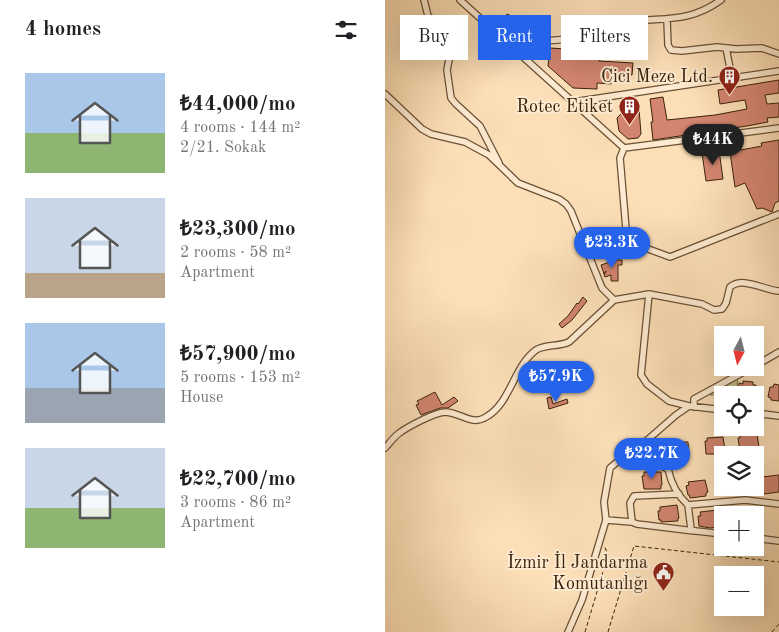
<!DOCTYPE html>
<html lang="en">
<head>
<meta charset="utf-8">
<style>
	:root { --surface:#fff; --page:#f6f6f6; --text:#202124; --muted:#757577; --accent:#2563eb }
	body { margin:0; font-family:"Old Standard TT",serif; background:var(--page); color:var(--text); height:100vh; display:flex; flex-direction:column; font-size:19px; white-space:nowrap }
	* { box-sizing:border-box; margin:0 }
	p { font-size:16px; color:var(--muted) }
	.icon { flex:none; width:28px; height:28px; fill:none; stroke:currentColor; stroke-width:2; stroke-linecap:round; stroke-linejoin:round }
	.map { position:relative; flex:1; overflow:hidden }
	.panel { display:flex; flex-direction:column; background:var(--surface); width:385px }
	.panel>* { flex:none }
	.guide { position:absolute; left:15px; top:15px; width:304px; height:45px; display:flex; gap:10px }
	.needle { width:32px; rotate:187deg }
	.fabs { position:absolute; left:329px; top:326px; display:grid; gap:10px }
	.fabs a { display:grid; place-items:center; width:50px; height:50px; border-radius:0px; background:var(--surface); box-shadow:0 5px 20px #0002; font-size:25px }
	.price { position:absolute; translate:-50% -42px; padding:0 11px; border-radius:18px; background:var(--accent); color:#fff; font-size:16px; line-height:32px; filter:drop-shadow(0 1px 2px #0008) }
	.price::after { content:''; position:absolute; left:50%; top:30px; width:15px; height:11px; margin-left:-8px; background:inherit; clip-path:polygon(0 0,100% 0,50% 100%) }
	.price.on { background:#222; color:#fff }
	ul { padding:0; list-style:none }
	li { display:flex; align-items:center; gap:15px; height:125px; padding:0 25px }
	li span { display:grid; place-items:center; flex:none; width:140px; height:100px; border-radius:0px; color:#555 }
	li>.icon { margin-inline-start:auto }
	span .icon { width:60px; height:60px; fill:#fffc; stroke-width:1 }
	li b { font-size:21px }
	h2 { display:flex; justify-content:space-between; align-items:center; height:60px; padding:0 25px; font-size:21px }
	.chip { padding:0 18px; border-radius:0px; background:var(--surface); box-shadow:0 5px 20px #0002; font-size:18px; line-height:45px }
	.chip.on { background:var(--accent); color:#fff }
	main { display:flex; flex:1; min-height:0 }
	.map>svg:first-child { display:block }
	.green { fill:#c4c08b; stroke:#7f704a }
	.building { fill:#d3856f; stroke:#3a210a }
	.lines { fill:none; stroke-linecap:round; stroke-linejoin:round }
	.minor-casing { stroke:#6a5035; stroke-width:8 }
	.path { stroke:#3a210a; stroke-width:1; stroke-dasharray:4 2.5; stroke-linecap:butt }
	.minor { stroke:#fdead0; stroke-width:5.5 }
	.labels { text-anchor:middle; stroke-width:4; stroke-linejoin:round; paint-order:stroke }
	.poi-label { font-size:18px; fill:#3a210a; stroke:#fdead0; text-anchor:end }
</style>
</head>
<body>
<main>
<section class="panel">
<h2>4 homes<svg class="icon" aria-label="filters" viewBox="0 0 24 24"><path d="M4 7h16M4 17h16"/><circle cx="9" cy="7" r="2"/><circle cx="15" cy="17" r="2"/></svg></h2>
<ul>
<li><span style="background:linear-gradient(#a9c7e8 60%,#8fb573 0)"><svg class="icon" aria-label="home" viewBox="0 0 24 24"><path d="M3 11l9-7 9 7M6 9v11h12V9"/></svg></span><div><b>₺44,000/mo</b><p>4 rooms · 144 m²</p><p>2/21. Sokak</p></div></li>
<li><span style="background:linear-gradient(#c9d6e8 75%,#b9a48a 0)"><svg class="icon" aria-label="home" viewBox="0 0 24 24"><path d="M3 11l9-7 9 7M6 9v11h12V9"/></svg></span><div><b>₺23,300/mo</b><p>2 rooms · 58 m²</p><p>Apartment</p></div></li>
<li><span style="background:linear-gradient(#a9c7e8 65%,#9aa5b1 0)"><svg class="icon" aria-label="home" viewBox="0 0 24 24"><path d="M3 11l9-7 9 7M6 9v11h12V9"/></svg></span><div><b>₺57,900/mo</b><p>5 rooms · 153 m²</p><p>House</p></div></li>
<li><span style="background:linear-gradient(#c9d6e8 60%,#8fb573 0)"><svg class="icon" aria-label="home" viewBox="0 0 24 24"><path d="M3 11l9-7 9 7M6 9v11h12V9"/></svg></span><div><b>₺22,700/mo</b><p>3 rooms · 86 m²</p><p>Apartment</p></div></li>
</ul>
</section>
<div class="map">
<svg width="394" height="632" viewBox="0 0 394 632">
	<rect width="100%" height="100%" fill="#fcdfb7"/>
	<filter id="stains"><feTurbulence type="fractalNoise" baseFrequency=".004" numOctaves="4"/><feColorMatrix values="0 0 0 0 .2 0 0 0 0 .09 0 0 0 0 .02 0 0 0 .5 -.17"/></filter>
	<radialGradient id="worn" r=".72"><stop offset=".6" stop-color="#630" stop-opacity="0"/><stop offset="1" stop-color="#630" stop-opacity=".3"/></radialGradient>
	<path class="green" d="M353,378L351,395H325V393Z"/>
	<path class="building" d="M122,14L149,27L144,33L141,31L134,39L115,22Z
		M165,48L214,51V61L248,63L247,75L227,74L226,84L212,83V89L188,88L163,66Z
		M394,80V93L380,95L382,104L394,103V117L382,118L383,122L362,126L268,140L266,122H268L265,99L278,97L282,120L330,115L362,109L360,100L335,104L333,90Z
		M254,109L256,134L253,138L243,139L234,131L232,118L239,111Z
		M394,140V201L390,203L387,212L377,208L372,209L360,183L350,187L345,152L377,146L376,143Z
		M334,150L338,179L321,181L317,153Z
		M225,260H237V265H233V281H226V275L220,277L219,275L221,271L219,274L216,265L225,262Z
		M198,297L202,301L187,320L177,328L174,324L183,316L192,303L193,304Z
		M358,381L368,382V385H371L370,395L353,394L354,383L358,384Z
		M389,384L394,385V401L386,400V398L383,397L385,387H388Z
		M50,392L57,405L69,397L73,401L63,408H55L36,415L31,405L34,404L32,401Z
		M166,397L168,404L182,399L183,403L164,409L162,398Z
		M355,434H372L374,447H372V451H355L353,438H355Z
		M338,437L340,450H338V454H321L320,441H322V438Z
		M286,442H303L304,455H302V459H285L284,446H286Z
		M259,472H276L277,485H276V489H259L257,476H259Z
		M394,475V492L379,494L376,481H378L377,477Z
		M320,480L323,492L321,493V496L305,498L304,495H303L301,486L304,485L303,482Z
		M339,488H356V492L340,494Z
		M292,505L294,518H293V521L276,522V520H274L273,511H275V507Z
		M332,510V514H334V527L325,528L314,526L313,516H316L315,512Z"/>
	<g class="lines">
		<defs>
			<path id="minor" d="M39,0L43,16L60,30L64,39L66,49L62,70L66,98L71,104L95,126L114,163
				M75,0L239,148L394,128
				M282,20L283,45L286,50L297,51L332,47L351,49L377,48L394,54
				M129,48L131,45C154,39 178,42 200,36C215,32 228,24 244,22C280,17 304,23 336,0
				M341,48L347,78
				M136,55L141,50L158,49
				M0,94L37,129L46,134L80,142L104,155L133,183L174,199L181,204L186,211L217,288L229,300L264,294L317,304L329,310L337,309L341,303L345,287C358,276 378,290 394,291
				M188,102L394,71
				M239,148L235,158L241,229L239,240L285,257L394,214
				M264,294L256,375L262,384L284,401L304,406
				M370,366L394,352
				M309,407V399L366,368
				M370,413L394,416
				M0,448C4,444 8,438 13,434C22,427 50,412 61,412C76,413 87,426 101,417C126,403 128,367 151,350C160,344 173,347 184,342L229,300
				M294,494L249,496L245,503L247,522L252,524L309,531
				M303,505C293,496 286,483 283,469C271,464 258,458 260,442L291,415L304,406L338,410
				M221,520L247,522
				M338,534L311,531L306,529L303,505L360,500L394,504
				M370,538L394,541
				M183,632L197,600L221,520L219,502L225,468L253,444L260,442"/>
		</defs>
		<use href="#minor" class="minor-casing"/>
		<path class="path" d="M200,632L223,555L219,545
			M223,632L249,546L394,562
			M387,632L394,624"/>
		<use href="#minor" class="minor"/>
	</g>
	<defs>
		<symbol id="building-pin" viewBox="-11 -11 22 30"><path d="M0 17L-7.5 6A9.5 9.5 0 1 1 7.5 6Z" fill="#8f2418" stroke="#fdead0"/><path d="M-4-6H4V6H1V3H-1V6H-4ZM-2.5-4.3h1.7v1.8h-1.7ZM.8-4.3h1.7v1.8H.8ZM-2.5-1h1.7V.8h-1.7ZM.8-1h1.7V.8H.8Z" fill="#fff"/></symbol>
		<symbol id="civic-pin" viewBox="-11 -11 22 30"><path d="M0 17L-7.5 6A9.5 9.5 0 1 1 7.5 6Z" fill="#8f2418" stroke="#fdead0"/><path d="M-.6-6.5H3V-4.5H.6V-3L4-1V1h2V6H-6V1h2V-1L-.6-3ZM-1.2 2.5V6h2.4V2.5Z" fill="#fff"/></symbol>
	</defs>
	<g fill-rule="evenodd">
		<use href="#building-pin" x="332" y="64" width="25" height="34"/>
		<use href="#building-pin" x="232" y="94" width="25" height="34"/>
		<use href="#civic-pin" x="266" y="560" width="25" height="34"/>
	</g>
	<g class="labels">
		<g class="poi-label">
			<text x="328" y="82">Cici Meze Ltd.</text>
			<text x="228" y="112">Rotec Etiket</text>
			<text x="263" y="568">İzmir İl Jandarma<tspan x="263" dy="21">Komutanlığı</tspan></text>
		</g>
	</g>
	<rect width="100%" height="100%" filter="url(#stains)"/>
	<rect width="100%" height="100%" fill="url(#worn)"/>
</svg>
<div class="fabs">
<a><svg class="needle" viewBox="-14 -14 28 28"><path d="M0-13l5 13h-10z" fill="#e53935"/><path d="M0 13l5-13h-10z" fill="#757577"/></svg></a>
<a><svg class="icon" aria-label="locate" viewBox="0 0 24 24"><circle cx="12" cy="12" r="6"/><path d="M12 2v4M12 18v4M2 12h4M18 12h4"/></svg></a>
<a><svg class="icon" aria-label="layers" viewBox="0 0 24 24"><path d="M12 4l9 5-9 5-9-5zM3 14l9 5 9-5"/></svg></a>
<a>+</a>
<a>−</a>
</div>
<b class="price on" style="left:328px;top:166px">₺44K</b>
<b class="price" style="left:227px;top:269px">₺23.3K</b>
<b class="price" style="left:171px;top:403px">₺57.9K</b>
<b class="price" style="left:267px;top:480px">₺22.7K</b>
<div class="guide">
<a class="chip">Buy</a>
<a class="chip on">Rent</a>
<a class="chip">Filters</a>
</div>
</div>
</main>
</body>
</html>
